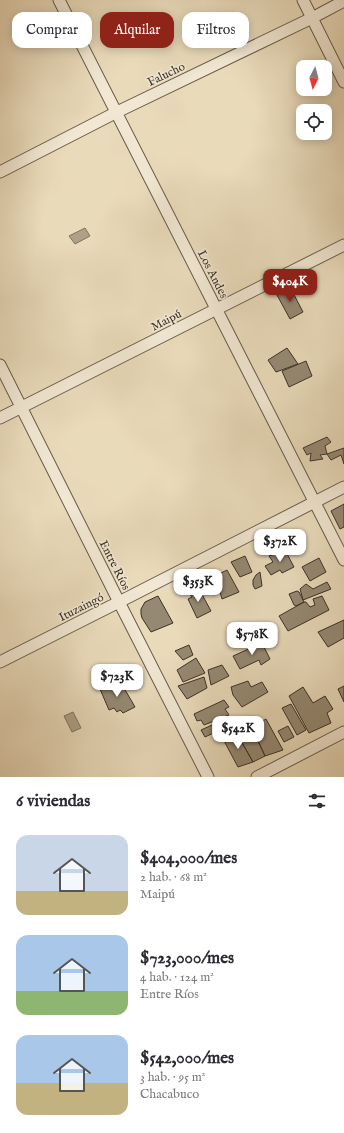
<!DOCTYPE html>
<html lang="es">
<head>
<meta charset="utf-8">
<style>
	:root { --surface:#fff; --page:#f7f7f7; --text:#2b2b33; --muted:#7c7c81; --accent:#8f2418 }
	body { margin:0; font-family:"IM FELL English",serif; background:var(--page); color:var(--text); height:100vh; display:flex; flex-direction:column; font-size:15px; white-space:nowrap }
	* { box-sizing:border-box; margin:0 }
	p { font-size:13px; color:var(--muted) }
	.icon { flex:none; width:22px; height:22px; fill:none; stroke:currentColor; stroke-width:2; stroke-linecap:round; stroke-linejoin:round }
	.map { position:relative; height:777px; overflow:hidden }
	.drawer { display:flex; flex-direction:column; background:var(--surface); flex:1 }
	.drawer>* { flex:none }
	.hud { position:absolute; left:12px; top:12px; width:320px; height:36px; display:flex; gap:8px }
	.needle { width:26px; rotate:186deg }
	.buttons { position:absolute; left:296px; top:60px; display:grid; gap:8px }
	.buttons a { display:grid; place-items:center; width:36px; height:36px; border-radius:8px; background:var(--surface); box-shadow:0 2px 10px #0003; font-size:20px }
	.price { position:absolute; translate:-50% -34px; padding:0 9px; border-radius:8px; background:#fff; color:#222; font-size:13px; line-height:26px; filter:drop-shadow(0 1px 2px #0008) }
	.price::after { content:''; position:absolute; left:50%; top:24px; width:12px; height:9px; margin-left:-6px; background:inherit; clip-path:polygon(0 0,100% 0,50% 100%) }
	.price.selected { background:var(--accent); color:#fff }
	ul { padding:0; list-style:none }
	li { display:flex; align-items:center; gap:12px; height:100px; padding:0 16px }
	li span { display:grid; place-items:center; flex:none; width:112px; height:80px; border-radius:12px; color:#555 }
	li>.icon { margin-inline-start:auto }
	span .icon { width:48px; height:48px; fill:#fffc; stroke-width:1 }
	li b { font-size:17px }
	h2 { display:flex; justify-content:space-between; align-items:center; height:48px; padding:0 16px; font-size:17px }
	.chip { padding:0 14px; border-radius:12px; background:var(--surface); box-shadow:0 2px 10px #0003; font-size:14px; line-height:36px }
	.chip.selected { background:var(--accent); color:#fff }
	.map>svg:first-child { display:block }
	.water { fill:#aea188; stroke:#807461 }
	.building { fill:#958973; stroke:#3b3126 }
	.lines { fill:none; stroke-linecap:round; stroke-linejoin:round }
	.street-casing { stroke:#665b4b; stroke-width:13 }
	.street { stroke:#f1e7d2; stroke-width:11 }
	.labels { text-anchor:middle; stroke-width:3; stroke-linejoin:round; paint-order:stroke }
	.street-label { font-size:12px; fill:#3b3126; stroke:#f1e7d2 }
</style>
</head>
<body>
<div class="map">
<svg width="344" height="777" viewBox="0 0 344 777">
	<rect width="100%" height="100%" fill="#e9daba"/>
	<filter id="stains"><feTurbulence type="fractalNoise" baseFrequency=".005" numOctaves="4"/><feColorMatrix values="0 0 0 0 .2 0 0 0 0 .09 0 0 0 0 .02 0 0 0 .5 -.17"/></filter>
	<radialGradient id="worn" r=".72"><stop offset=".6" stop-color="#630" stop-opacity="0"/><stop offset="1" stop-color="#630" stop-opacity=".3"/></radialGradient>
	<path class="water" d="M85,228L90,236L75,244L69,236Z
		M73,712L81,728L72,732L64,716Z"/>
	<path class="building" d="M290,287L303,312L290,319L277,295Z
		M287,348L298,364L276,372L268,360Z
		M306,361L312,376L289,387L282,371Z
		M327,437L331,442L325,446L327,454L320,455L323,459L310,461L311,453L307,455L303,448Z
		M344,448V464L341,455L331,460L327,454Z
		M344,504V527L340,529L331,511Z
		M285,550L294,567L282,573L280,570L271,575L265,566L273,562L269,556Z
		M245,556L252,572L240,577L231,562Z
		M319,558L326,572L310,581L302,567Z
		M227,570L239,592L222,599L220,592L213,595L209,591V587L215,583L213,577Z
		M260,572L262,586L255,589L253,585V580L256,575Z
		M327,582L331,589L303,600L300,589L306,584L313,589Z
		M198,587L211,611L197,618L188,599L192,597L188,591Z
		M297,591L299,592L304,602L296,606L294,605L289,594Z
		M158,596L173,623L151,632L142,618L141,614V609L145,602Z
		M322,596L329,610L288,631L279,616L304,602H306L310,607L315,605L313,599Z
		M344,620V638L328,647L318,632Z
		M262,643L270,659L261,665L259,660L240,669L233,656Z
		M189,645L193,655L183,660L175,651Z
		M196,658L205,673L183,682L177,670Z
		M222,665L229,676L211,685L208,670Z
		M204,677L207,688L187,699L178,686Z
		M118,680L121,688H124L135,707L123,713L120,710L117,712L114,708L109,710L100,689Z
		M248,681L251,687L262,682L268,692L242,707L233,695L231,687Z
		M344,686V702L338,689Z
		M303,687L313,703L325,696L333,709L327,713L331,723L309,733L289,696Z
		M224,700L229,707L225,709L229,715L204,725L201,720L197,721L194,714Z
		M291,704L306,730L297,735L282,708Z
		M230,717L235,730L223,734L220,730L205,737L201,730Z
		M266,719L283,750L265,756L252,727Z
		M250,725L265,756L253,762L236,732Z
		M288,726L294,737L284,742L278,731Z
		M236,732L253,762L238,767L223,739Z"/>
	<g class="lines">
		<defs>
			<path id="street" d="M59,0L344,560
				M303,0L344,82
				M0,172L117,112L312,18L344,1
				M0,365L119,602L208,777
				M0,418L344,245
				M0,662L119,602L344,487
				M257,777L344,732"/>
		</defs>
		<use href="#street" class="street-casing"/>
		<use href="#street" class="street"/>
	</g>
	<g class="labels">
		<g class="street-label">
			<text transform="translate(166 74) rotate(-26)" y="4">Falucho</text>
			<text transform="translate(213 274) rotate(63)" y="4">Los Andes</text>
			<text transform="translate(166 320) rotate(-27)" y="4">Maipú</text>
			<text transform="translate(115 565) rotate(63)" y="4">Entre Ríos</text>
			<text transform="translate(81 607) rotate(-27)" y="4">Ituzaingó</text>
		</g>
	</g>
	<rect width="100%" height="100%" filter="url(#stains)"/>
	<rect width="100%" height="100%" fill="url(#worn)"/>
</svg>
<div class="buttons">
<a><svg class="needle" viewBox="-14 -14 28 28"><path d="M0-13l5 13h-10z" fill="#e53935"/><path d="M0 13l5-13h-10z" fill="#7c7c81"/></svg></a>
<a><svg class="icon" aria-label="locate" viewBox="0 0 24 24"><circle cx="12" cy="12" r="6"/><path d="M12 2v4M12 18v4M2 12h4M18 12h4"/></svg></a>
</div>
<b class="price selected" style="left:290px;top:303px">$404K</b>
<b class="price" style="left:280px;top:563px">$372K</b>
<b class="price" style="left:198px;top:603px">$353K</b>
<b class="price" style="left:252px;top:656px">$578K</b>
<b class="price" style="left:117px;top:698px">$723K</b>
<b class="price" style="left:238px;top:750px">$542K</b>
<div class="hud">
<a class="chip">Comprar</a>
<a class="chip selected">Alquilar</a>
<a class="chip">Filtros</a>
</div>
</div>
<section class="drawer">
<h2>6 viviendas<svg class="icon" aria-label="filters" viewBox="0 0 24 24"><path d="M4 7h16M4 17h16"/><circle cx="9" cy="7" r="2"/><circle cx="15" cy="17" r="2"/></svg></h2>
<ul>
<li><span style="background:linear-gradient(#c9d6e8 70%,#c2b280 0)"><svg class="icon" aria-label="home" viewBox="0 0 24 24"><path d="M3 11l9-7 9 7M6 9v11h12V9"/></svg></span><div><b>$404,000/mes</b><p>2 hab. · 68 m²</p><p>Maipú</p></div></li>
<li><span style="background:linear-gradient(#a9c7e8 70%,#8fb573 0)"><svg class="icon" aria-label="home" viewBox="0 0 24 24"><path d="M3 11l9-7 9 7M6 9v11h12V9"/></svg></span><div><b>$723,000/mes</b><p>4 hab. · 124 m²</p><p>Entre Ríos</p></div></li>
<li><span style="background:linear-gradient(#a9c7e8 60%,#c2b280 0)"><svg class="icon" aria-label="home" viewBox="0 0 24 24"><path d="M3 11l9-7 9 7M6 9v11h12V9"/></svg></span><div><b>$542,000/mes</b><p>3 hab. · 95 m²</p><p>Chacabuco</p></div></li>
</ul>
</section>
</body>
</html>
